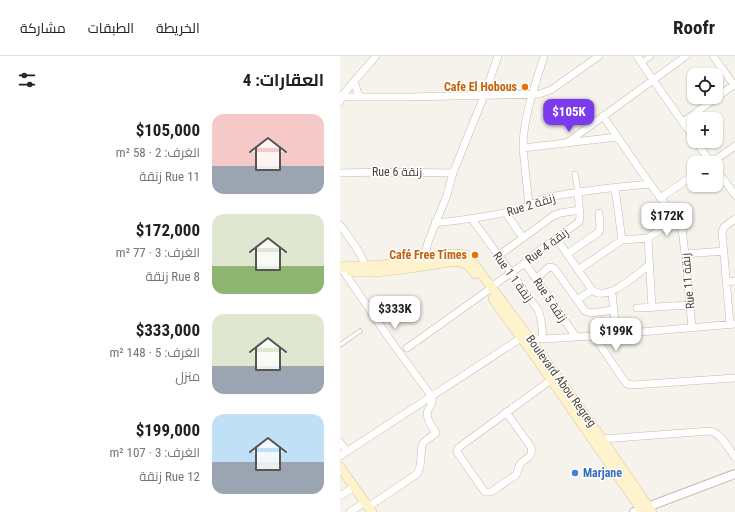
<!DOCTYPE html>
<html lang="ar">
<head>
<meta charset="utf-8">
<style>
	:root { --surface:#fff; --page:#f2f2f2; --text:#202124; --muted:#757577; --line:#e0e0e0; --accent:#7c3aed }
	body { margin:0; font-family:"Roboto Condensed",Cairo,sans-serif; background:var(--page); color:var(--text); direction:rtl; height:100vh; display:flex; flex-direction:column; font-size:15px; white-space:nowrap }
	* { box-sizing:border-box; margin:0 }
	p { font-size:13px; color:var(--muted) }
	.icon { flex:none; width:22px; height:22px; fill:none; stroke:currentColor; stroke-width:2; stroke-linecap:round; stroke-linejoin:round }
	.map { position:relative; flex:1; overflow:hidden; direction:ltr }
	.sheet { display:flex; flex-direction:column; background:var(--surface); width:340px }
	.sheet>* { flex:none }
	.controls { position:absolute; left:347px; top:12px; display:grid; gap:8px }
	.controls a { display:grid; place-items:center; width:36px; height:36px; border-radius:8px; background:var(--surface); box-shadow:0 1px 3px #0004; font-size:20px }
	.price { position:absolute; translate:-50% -34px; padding:0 9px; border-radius:8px; background:#fff; color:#222; font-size:13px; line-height:26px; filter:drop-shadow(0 1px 2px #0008) }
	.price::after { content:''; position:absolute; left:50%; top:24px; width:12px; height:9px; margin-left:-6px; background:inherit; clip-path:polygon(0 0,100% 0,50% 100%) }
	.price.on { background:var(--accent); color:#fff }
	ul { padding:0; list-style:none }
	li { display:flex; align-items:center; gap:12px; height:100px; padding:0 16px }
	li span { display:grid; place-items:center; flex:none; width:112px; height:80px; border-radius:12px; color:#555 }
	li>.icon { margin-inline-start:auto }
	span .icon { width:48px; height:48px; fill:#fffc; stroke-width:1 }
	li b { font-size:17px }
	h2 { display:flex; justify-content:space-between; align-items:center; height:48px; padding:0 16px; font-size:17px }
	header { display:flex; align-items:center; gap:24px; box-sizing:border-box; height:56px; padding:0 20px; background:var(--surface); border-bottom:1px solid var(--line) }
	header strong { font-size:19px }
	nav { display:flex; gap:22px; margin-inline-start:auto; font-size:14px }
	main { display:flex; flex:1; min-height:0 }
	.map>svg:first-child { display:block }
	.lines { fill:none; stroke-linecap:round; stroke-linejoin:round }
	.service-casing { stroke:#c2bbae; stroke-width:5 }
	.pedestrian-casing { stroke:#c2bbae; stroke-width:6 }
	.minor-casing { stroke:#c2bbae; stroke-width:8 }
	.tertiary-casing { stroke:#c2bbae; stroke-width:10 }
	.secondary-casing { stroke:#d6c79b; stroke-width:10 }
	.service { stroke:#fff; stroke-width:3.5 }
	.pedestrian { stroke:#fff; stroke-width:5 }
	.minor { stroke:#fff; stroke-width:7 }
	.tertiary { stroke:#fff; stroke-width:8 }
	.secondary { stroke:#fff3cd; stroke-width:9 }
	.food-dot { fill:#e8710a; stroke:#fff; stroke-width:1.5 }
	.shop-dot { fill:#3f7fe0; stroke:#fff; stroke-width:1.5 }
	.labels { text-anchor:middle; stroke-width:3; stroke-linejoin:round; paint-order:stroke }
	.food-label { font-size:12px; font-weight:bold; fill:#c56008; stroke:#fff; text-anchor:end }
	.street-label { font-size:12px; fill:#4b4439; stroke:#fff }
	.shop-label { font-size:12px; font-weight:bold; fill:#366cbe; stroke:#fff; text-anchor:start }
</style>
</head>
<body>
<header>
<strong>Roofr</strong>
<nav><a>الخريطة</a><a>الطبقات</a><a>مشاركة</a></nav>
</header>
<main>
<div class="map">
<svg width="395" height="456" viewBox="0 0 395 456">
	<rect width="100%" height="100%" fill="#f6f3ec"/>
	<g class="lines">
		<defs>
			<path id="service" d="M0,289L20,275"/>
			<path id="pedestrian" d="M301,7L311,0
				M235,118L238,137"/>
			<path id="minor" d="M297,0L313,24L354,82
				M373,0L394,29
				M14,25L18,38L20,40
				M0,41H68L199,38L211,34L259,0
				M0,46L1,41L5,36L36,0
				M263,60L303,118L336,163L342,173L345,198L352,271
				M343,66L395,28
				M356,85L371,107
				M228,86L346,0
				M183,92L277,81
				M371,107L395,90
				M376,113L395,139
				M0,117L43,116L113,117
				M275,132L282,184
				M320,142L354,119
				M189,150L183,92C183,61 195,30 204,0
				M166,157L183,182
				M132,163L198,254C202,263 202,272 203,283
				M95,167C123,164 150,161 176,154C188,151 198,144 210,141C243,134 277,131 310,128
				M0,169C8,180 25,201 26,214
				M216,182L252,234C267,247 297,218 309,209
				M308,182L312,252
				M227,198L259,176L260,170L259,157
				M345,198L384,195
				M158,200L213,160L220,157L240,154
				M84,205V202L88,186L107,139L113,117L144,40L158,0
				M185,207L236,281
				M238,214L282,184L308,182L336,163
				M4,216L51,285L92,341C93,347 91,349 88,354C85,362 92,370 96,377L84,386L82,389L80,411L77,418L28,451
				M196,223L209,211L214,212L245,255L251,257L273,254
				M386,226L395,225
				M151,231L185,207L201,193L239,166L240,160L238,137
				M272,236L276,278
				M237,244L252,234
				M297,252L350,249
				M390,268L382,176L384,171L395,163
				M254,280L283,323L287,328L292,329L395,322
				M67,292L147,235
				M166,356L191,391C193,402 187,401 181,407C178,410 178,416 176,419L151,436H146L144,435L117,396L118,392L211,324
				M262,383L370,375C382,378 388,392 395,401
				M0,386L7,396
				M0,400L181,282L203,283L254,280L395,268
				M0,440L14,431
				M10,456L25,446"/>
			<path id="tertiary" d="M294,456L395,418"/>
			<path id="secondary" d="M0,211C14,210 29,210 43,209C60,207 116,193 128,200L190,283L262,383L312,456
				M11,216C45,217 77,211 109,206C123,205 127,206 135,218
				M153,243L196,302L303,456
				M0,411L32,456"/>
		</defs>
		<use href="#service" class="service-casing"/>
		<use href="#pedestrian" class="pedestrian-casing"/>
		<use href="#minor" class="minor-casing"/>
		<use href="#tertiary" class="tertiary-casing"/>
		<use href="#secondary" class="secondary-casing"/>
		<use href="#service" class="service"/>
		<use href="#pedestrian" class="pedestrian"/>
		<use href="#minor" class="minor"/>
		<use href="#tertiary" class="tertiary"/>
		<use href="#secondary" class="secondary"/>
	</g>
	<g class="food-dot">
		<circle cx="185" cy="31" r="4"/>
		<circle cx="135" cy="199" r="4"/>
	</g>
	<circle class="shop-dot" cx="235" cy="417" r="4"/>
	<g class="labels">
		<g class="food-label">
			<text x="177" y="35">Cafe El Hobous</text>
			<text x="127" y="203">Café Free Times</text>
		</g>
		<g class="street-label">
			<text x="57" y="120">Rue 6 زنقة</text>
			<text transform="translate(191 149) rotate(-17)" y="4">Rue 2 زنقة</text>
			<text transform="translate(207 190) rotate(-37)" y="4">Rue 4 زنقة</text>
			<text transform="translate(173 221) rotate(54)" y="4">Rue 1 زنقة 1</text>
			<text transform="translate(348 225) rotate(-95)" y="4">Rue 11 زنقة</text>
			<text transform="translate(210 244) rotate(56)" y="4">Rue 5 زنقة</text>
			<text transform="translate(221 325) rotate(54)" y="4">Boulevard Abou Regreg</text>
		</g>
		<g class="shop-label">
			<text x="243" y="421">Marjane</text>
		</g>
	</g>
</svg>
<div class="controls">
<a><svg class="icon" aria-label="locate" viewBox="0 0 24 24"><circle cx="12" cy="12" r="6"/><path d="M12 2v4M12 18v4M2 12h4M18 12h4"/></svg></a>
<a>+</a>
<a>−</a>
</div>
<b class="price on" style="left:229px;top:77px">$105K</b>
<b class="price" style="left:327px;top:181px">$172K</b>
<b class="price" style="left:55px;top:274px">$333K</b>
<b class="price" style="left:276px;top:296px">$199K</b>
</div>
<section class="sheet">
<h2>العقارات: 4<svg class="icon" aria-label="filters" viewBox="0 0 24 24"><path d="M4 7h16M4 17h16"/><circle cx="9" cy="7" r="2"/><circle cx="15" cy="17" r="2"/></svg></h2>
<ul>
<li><span style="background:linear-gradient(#f6c9c9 65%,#9aa5b1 0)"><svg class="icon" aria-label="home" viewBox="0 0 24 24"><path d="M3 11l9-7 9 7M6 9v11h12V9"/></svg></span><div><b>$105,000</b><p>الغرف: 2 · 58 m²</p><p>Rue 11 زنقة</p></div></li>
<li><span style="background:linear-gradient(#dfe7d0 65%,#8fb573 0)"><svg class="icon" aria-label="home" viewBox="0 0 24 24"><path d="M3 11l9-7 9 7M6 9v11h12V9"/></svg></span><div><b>$172,000</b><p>الغرف: 3 · 77 m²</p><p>Rue 8 زنقة</p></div></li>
<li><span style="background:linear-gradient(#dfe7d0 65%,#9aa5b1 0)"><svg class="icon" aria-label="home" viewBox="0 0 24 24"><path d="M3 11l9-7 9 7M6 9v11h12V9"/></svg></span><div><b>$333,000</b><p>الغرف: 5 · 148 m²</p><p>منزل</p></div></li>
<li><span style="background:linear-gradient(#bfe0f5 60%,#9aa5b1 0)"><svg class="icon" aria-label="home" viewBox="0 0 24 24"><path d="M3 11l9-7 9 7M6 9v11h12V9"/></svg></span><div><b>$199,000</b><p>الغرف: 3 · 107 m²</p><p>Rue 12 زنقة</p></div></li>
</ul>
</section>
</main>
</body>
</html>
